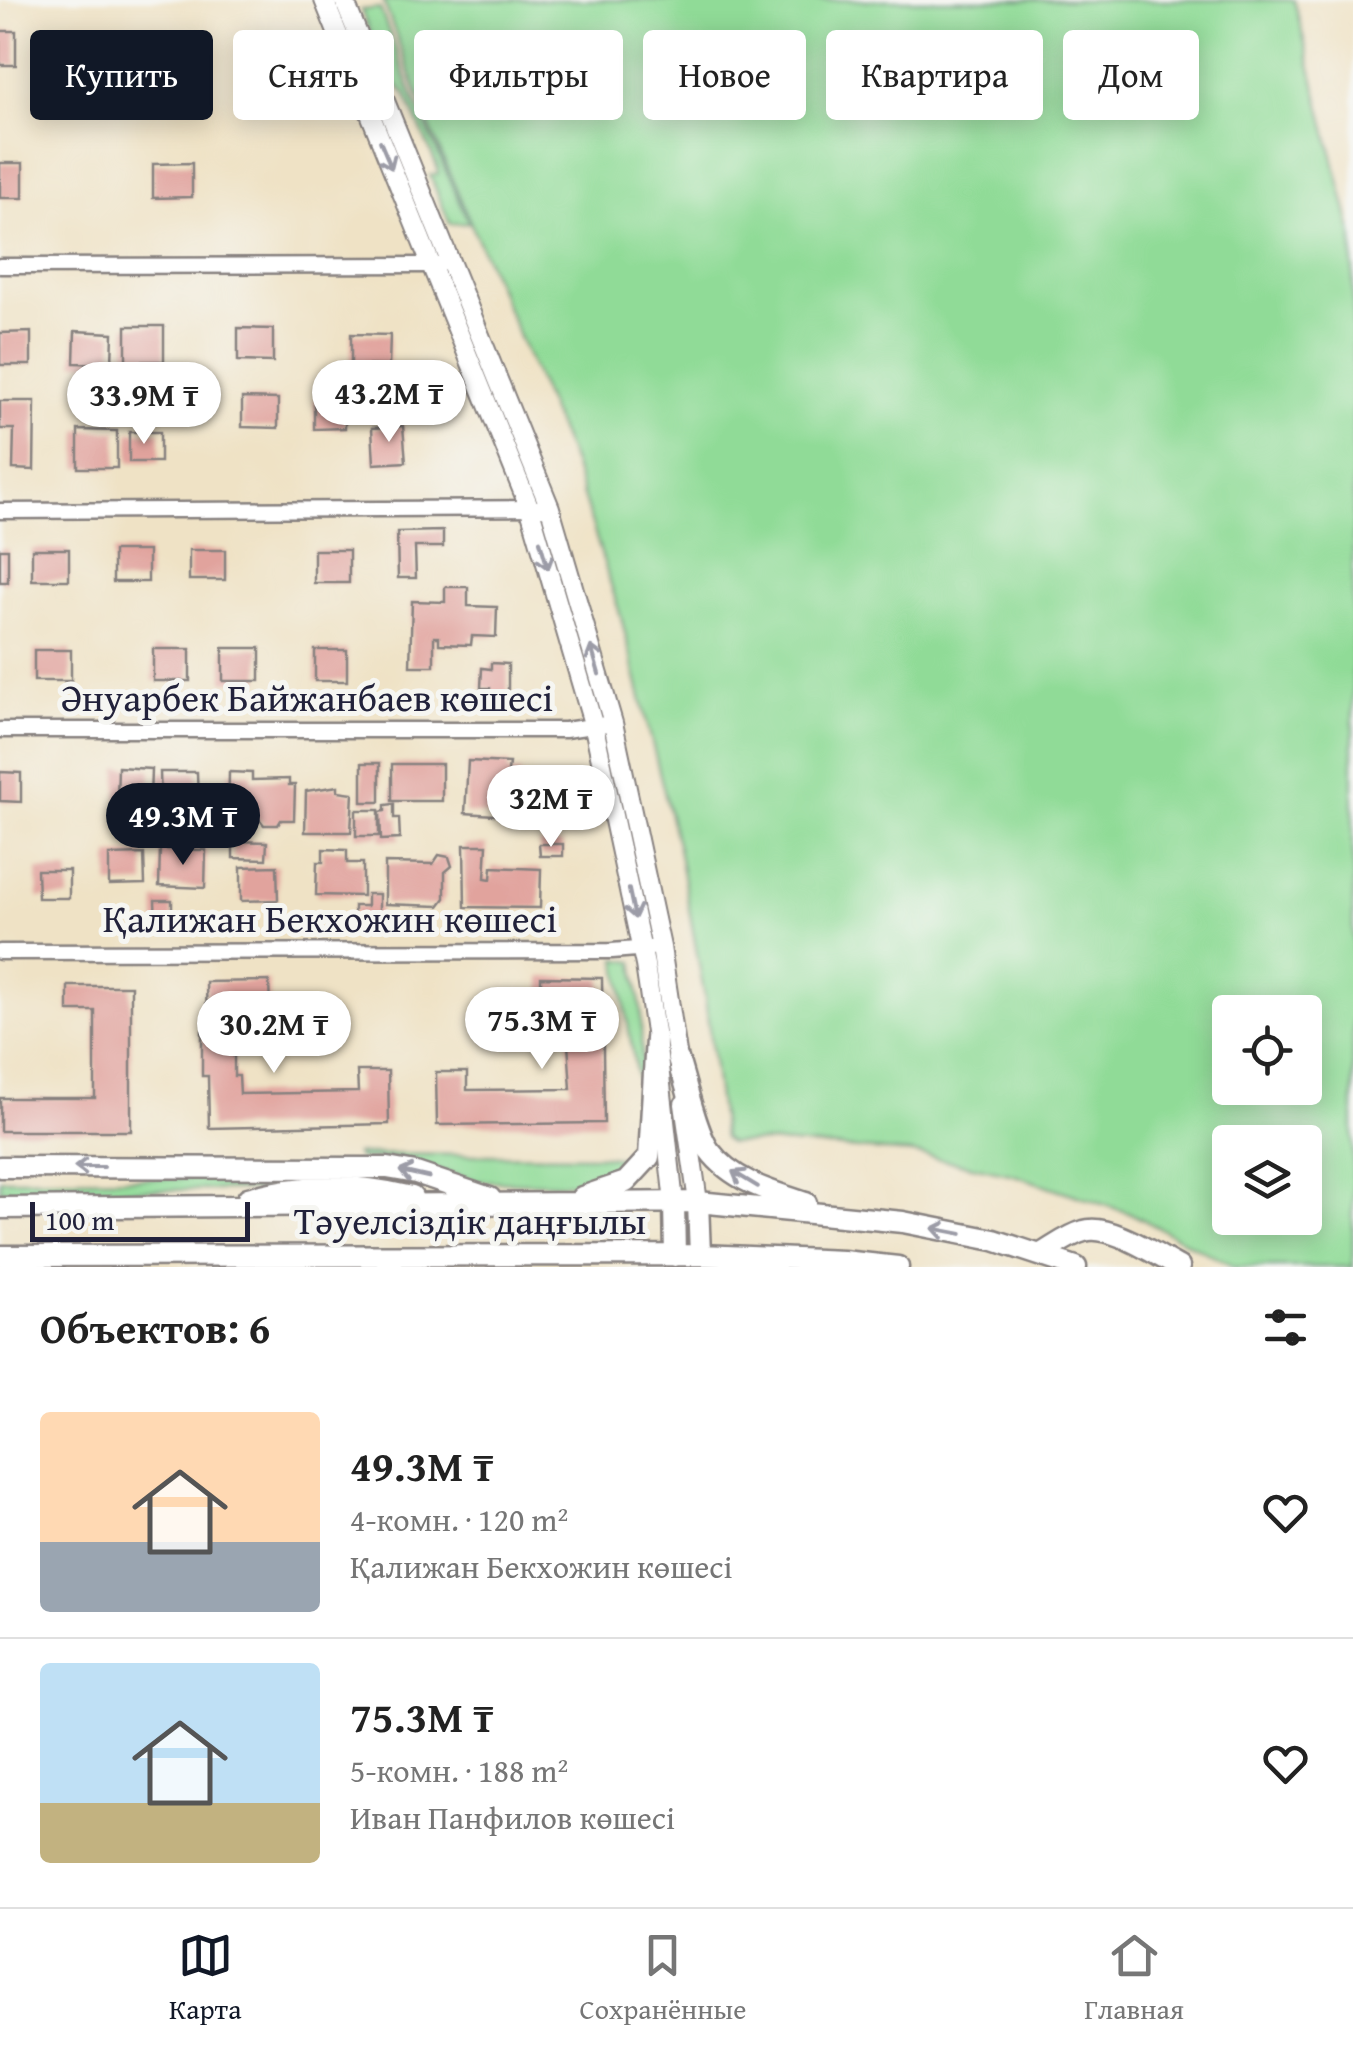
<!DOCTYPE html>
<html lang="ru">
<head>
<meta charset="utf-8">
<style>
	:root { --surface:#fff; --page:#f6f6f6; --text:#222; --muted:#767676; --line:#e0e0e0; --accent:#111827 }
	body { margin:0; font-family:"Gentium Book Plus",serif; background:var(--page); color:var(--text); height:100vh; display:flex; flex-direction:column; font-size:38px; white-space:nowrap }
	* { box-sizing:border-box; margin:0 }
	p { font-size:32px; color:var(--muted) }
	.icon { flex:none; width:55px; height:55px; fill:none; stroke:currentColor; stroke-width:2; stroke-linecap:round; stroke-linejoin:round }
	.map { position:relative; height:1267px; overflow:hidden }
	.panel { display:flex; flex-direction:column; background:var(--surface); flex:1 }
	.panel>* { flex:none }
	.banner { position:absolute; left:30px; top:30px; width:1295px; height:90px; display:flex; gap:20px }
	.buttons { position:absolute; left:1212px; top:995px; display:grid; gap:20px }
	.buttons a { display:grid; place-items:center; width:110px; height:110px; border-radius:10px; background:var(--surface); box-shadow:0 5px 25px #0003; font-size:50px }
	.scale { position:absolute; left:30px; bottom:25px; width:220px; box-sizing:border-box; padding-left:10px; border:5px solid #22223b; border-top:0; font-size:28px; line-height:35px; white-space:nowrap; color:#22223b; -webkit-text-stroke:8px #f6f6f2; paint-order:stroke }
	.price { position:absolute; translate:-50% -85px; padding:0 22px; border-radius:35px; background:#fff; color:#222; font-size:32px; line-height:65px; filter:drop-shadow(0 2px 5px #0008) }
	.price::after { content:''; position:absolute; left:50%; top:60px; width:30px; height:22px; margin-left:-15px; background:inherit; clip-path:polygon(0 0,100% 0,50% 100%) }
	.price.active { background:var(--accent); color:#fff }
	ul { padding:0; list-style:none }
	li { display:flex; align-items:center; gap:30px; height:250px; padding:0 40px }
	li+li { border-top:2px solid var(--line) }
	li span { display:grid; place-items:center; flex:none; width:280px; height:200px; border-radius:10px; color:#555 }
	li>.icon { margin-inline-start:auto }
	span .icon { width:120px; height:120px; fill:#fffc; stroke-width:1 }
	li b { font-size:42px }
	h2 { display:flex; justify-content:space-between; align-items:center; height:120px; padding:0 40px; font-size:42px }
	.pill { padding:0 35px; border-radius:10px; background:var(--surface); box-shadow:0 5px 25px #0003; font-size:35px; line-height:90px }
	.pill.active { background:var(--accent); color:#fff }
	.menu { display:flex; justify-content:space-around; align-items:center; height:140px; border-top:2px solid var(--line); background:var(--surface); font-size:28px; color:var(--muted) }
	.menu a { display:grid; justify-items:center; gap:5px }
	.menu .active { color:var(--accent) }
	.map>svg:first-child { display:block }
	.green { fill:#90db97; stroke:#597e69; stroke-width:2.5; fill-rule:evenodd }
	.building { fill:#e1a39d }
	.lines { fill:none; stroke-linecap:round; stroke-linejoin:round }
	.minor-casing { stroke:#888280; stroke-width:19 }
	.tertiary-casing { stroke:#888280; stroke-width:22 }
	.secondary-casing { stroke:#888280; stroke-width:25 }
	.minor { stroke:#fff; stroke-width:14 }
	.tertiary { stroke:#fff; stroke-width:18 }
	.secondary { stroke:#fff; stroke-width:20 }
	.oneway { stroke:#9c9ca7 }
	.labels { text-anchor:middle; stroke-width:10; stroke-linejoin:round; paint-order:stroke }
	.street-label { font-size:38px; fill:#22223b; stroke:#f6f6f2 }
</style>
</head>
<body>
<div class="map">
<svg width="1353" height="1267" viewBox="0 0 1353 1267">
	<rect width="100%" height="100%" fill="#f6f6f2"/>
	<filter id="ink" filterUnits="userSpaceOnUse"><feTurbulence type="fractalNoise" baseFrequency=".01" numOctaves="2"/><feDisplacementMap in="SourceGraphic" scale="20" xChannelSelector="R" yChannelSelector="G"/><feConvolveMatrix kernelMatrix="1 2 1 2 8 2 1 2 1" color-interpolation-filters="sRGB"/></filter>
	<filter id="wash" filterUnits="userSpaceOnUse"><feTurbulence type="fractalNoise" baseFrequency=".0048" numOctaves="4" result="noise"/><feDisplacementMap in="SourceGraphic" scale="40" xChannelSelector="R" yChannelSelector="G"/><feGaussianBlur stdDeviation="2.25" result="paint"/><feColorMatrix in="noise" values="0 0 0 0 0 0 0 0 0 0 0 0 0 0 0 0 0 1.4 0 .05"/><feComposite in="paint" operator="in"/></filter>
	<g filter="url(#wash)">
		<rect width="100%" height="100%" fill="#efe2c5"/>
		<path class="green" d="M383,0H1294L1353,236V1267H1234L1132,1214L1014,1175L912,1153L764,1142L729,1143L723,1138L705,998L678,848L621,617L572,461L429,125ZM1230,1012H1305V1088H1230ZM1230,1142H1305V1218H1230Z
			M380,8L414,99L469,223L450,224L430,175L438,174L437,166L405,93L386,76L361,10Z
			M617,959L634,962L641,1010L642,1084H638Z
			M356,1154L604,1156L632,1159L620,1174L602,1181L581,1184L478,1181L396,1159H358Z
			M162,1178L297,1181L256,1190H0V1179Z"/>
		<g id="blocks">
			<path class="building" d="M0,31H16V65H0Z
				M0,163H23V198H0Z
				M192,163V197L153,198V164Z
				M126,326H164V361L126,362Z
				M238,328L273,329V362L238,361Z
				M75,331L113,333L112,364L74,363Z
				M31,332V365H0V333Z
				M351,334L390,335L389,366L351,365Z
				M242,398L278,399V428L242,427Z
				M314,399H345V428L314,429Z
				M0,401H35L34,470L13,469L14,429H0Z
				M403,426L406,462L374,464L372,428Z
				M78,430L117,431V468H78Z
				M129,432H160V462H129Z
				M443,531V547H415L416,578H398L397,532Z
				M0,549H8V582H0Z
				M32,549H69V580H32Z
				M189,550H225V580H189Z
				M314,550H349V583H314Z
				M113,551H148V582H113Z
				M445,587H468V606L497,607L496,637L472,636L471,645L439,644V637H434V666H410L412,601L445,602Z
				M223,648H260V681H223Z
				M153,649H190V681H153Z
				M34,650H71V681H34Z
				M315,650H347V681H315Z
				M491,663L508,664V696L490,695V688H481L482,668L491,669Z
				M468,761L509,763L508,772L521,773L520,792H526L525,807L509,806L508,816L465,813Z
				M362,763H380V802H362Z
				M392,764H442V801H392Z
				M118,767L151,769L150,801L117,800Z
				M0,772L21,773V802L0,801Z
				M160,772H197L198,803L161,804Z
				M229,772L252,773V780L289,779V785H295L294,820H281L278,825H264L260,820L228,821Z
				M338,786V791L353,793L351,832H305L306,791Z
				M394,804V818H399L400,839L381,840L380,812L385,811V805Z
				M356,810H379V836H356Z
				M155,812H176V823H186V840L155,839Z
				M233,841L267,842L266,859L233,858Z
				M539,844H563V856H540Z
				M464,845H487L485,878L491,879L492,867L541,869L540,908L465,907Z
				M160,849L206,850L205,888L159,886Z
				M323,849L347,850V863H363V896L316,895L317,862H323Z
				M144,854L145,884L109,885V855Z
				M439,855L449,857L452,866L445,872V898L439,906L385,904V863L433,864Z
				M277,866L278,900L241,901V867Z
				M37,870H69V898H38Z
				M367,894H379V918H354V906H367Z
				M155,900H172V927H156Z
				M541,977L602,978L604,1123L437,1125L436,1072H467V1090L571,1089L567,1028H573L572,1005L541,1006Z
				M269,981L270,1009H239V1031H234V1076H239L240,1094L358,1092L357,1071H388L389,1124L209,1128L208,1076H202V1031H207L206,982Z
				M68,986H131V1131H0V1098H95V1011H68Z"/>
		</g>
	</g>
	<g filter="url(#ink)">
		<use href="#blocks" fill-opacity="0" stroke="#888280" stroke-width="2.5"/>
		<g class="lines">
			<defs>
				<path id="minor" d="M0,266L439,265
					M0,511L550,508
					M0,730H565L613,723
					M0,952L612,951L661,947"/>
				<path id="tertiary" d="M324,0L530,509L594,727L645,965L656,1039L674,1203
					M344,0L550,508L613,723L661,947L680,1073
					M684,1104L698,1202"/>
				<path id="secondary" d="M678,1059C686,1083 696,1131 709,1150C732,1181 771,1192 806,1203
					M0,1167L387,1168L416,1173L490,1198
					M582,1197L626,1182L649,1157L656,1039
					M248,1198C306,1183 354,1183 412,1197
					M698,1202L700,1255
					M674,1203L675,1256
					M0,1208L698,1202L903,1222L994,1240L1076,1267
					M1041,1254C1055,1246 1069,1235 1084,1231C1109,1223 1156,1255 1179,1267
					M0,1256L701,1255L843,1261L898,1267"/>
			</defs>
			<use href="#minor" class="minor-casing"/>
			<use href="#tertiary" class="tertiary-casing"/>
			<use href="#secondary" class="secondary-casing"/>
			<use href="#minor" class="minor"/>
			<use href="#tertiary" class="tertiary"/>
			<use href="#secondary" class="secondary"/>
		</g>
		<defs><path id="oneway-shaft" d="M-6 0H5M1.5-3L5.5 0L1.5 3" fill="none" stroke-width="1.6" stroke-linecap="round" stroke-linejoin="round" transform="scale(2.5)"/></defs>
		<g class="oneway">
			<use href="#oneway-shaft" transform="translate(386 155) rotate(67)"/>
			<use href="#oneway-shaft" transform="translate(544 555) rotate(74)"/>
			<use href="#oneway-shaft" transform="translate(595 660) rotate(-106)"/>
			<use href="#oneway-shaft" transform="translate(632 904) rotate(78)"/>
			<use href="#oneway-shaft" transform="translate(89 1167) rotate(-180)"/>
			<use href="#oneway-shaft" transform="translate(414 1174) rotate(-167)"/>
			<use href="#oneway-shaft" transform="translate(745 1179) rotate(-149)"/>
			<use href="#oneway-shaft" transform="translate(947 1231) rotate(-169)"/>
		</g>
	</g>
	<g class="labels">
		<g class="street-label">
			<text x="307" y="711">Әнуарбек Байжанбаев көшесі</text>
			<text x="330" y="932">Қалижан Бекхожин көшесі</text>
			<text x="470" y="1234">Тәуелсіздік даңғылы</text>
		</g>
	</g>
</svg>
<div class="buttons">
<a><svg class="icon" aria-label="locate" viewBox="0 0 24 24"><circle cx="12" cy="12" r="6"/><path d="M12 2v4M12 18v4M2 12h4M18 12h4"/></svg></a>
<a><svg class="icon" aria-label="layers" viewBox="0 0 24 24"><path d="M12 4l9 5-9 5-9-5zM3 14l9 5 9-5"/></svg></a>
</div>
<div class="scale">100 m</div>
<b class="price" style="left:389px;top:445px">43.2M ₸</b>
<b class="price" style="left:144px;top:447px">33.9M ₸</b>
<b class="price" style="left:551px;top:850px">32M ₸</b>
<b class="price active" style="left:183px;top:868px">49.3M ₸</b>
<b class="price" style="left:542px;top:1072px">75.3M ₸</b>
<b class="price" style="left:274px;top:1076px">30.2M ₸</b>
<div class="banner">
<a class="pill active">Купить</a>
<a class="pill">Снять</a>
<a class="pill">Фильтры</a>
<a class="pill">Новое</a>
<a class="pill">Квартира</a>
<a class="pill">Дом</a>
</div>
</div>
<section class="panel">
<h2>Объектов: 6<svg class="icon" aria-label="filters" viewBox="0 0 24 24"><path d="M4 7h16M4 17h16"/><circle cx="9" cy="7" r="2"/><circle cx="15" cy="17" r="2"/></svg></h2>
<ul>
<li><span style="background:linear-gradient(#ffd9b3 65%,#9aa5b1 0)"><svg class="icon" aria-label="home" viewBox="0 0 24 24"><path d="M3 11l9-7 9 7M6 9v11h12V9"/></svg></span><div><b>49.3M ₸</b><p>4-комн. · 120 m²</p><p>Қалижан Бекхожин көшесі</p></div><svg class="icon" aria-label="heart" viewBox="0 0 24 24"><path d="M12 20l-8-8c-3-5 5-10 8-4 3-6 11-1 8 4z"/></svg></li>
<li><span style="background:linear-gradient(#bfe0f5 70%,#c2b280 0)"><svg class="icon" aria-label="home" viewBox="0 0 24 24"><path d="M3 11l9-7 9 7M6 9v11h12V9"/></svg></span><div><b>75.3M ₸</b><p>5-комн. · 188 m²</p><p>Иван Панфилов көшесі</p></div><svg class="icon" aria-label="heart" viewBox="0 0 24 24"><path d="M12 20l-8-8c-3-5 5-10 8-4 3-6 11-1 8 4z"/></svg></li>
</ul>
</section>
<nav class="menu">
<a class="active"><svg class="icon" aria-label="map" viewBox="0 0 24 24"><path d="M3 6l6-2 6 2 6-2v14l-6 2-6-2-6 2zM9 4v14M15 6v14"/></svg>Карта</a>
<a><svg class="icon" aria-label="saved" viewBox="0 0 24 24"><path d="M7 4h10v16l-5-4-5 4z"/></svg>Сохранённые</a>
<a><svg class="icon" aria-label="home" viewBox="0 0 24 24"><path d="M3 11l9-7 9 7M6 9v11h12V9"/></svg>Главная</a>
</nav>
</body>
</html>
